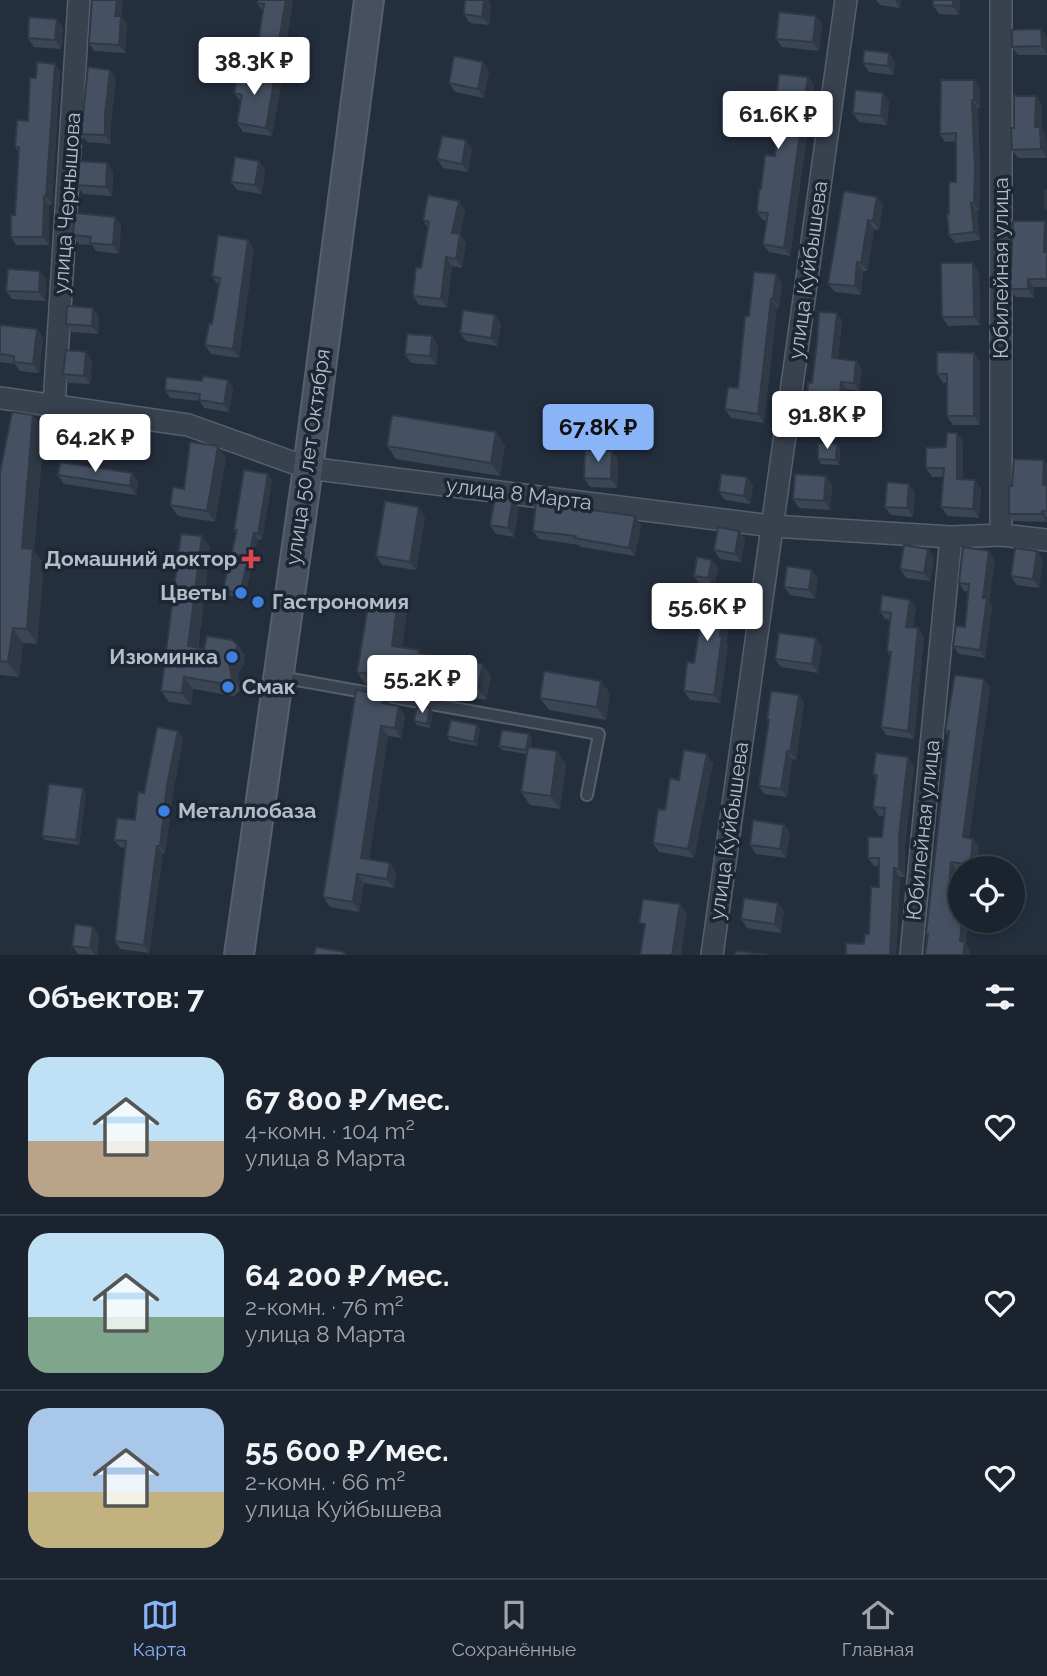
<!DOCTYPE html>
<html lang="ru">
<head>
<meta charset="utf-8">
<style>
	:root { --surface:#1b232e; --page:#282f3a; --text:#f1f3f6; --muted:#a0a4aa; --line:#39404a; --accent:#8ab4f8 }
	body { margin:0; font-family:Raleway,sans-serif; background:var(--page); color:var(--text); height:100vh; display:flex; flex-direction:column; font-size:26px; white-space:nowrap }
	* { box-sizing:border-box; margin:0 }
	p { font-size:23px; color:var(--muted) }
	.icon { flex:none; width:38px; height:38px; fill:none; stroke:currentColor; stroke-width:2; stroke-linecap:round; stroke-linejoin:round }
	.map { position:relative; height:955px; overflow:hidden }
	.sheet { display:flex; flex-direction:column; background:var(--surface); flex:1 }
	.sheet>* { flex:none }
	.buttons { position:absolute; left:948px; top:856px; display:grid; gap:14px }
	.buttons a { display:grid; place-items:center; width:77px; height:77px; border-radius:50%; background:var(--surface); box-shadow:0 4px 10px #0003,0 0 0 2px var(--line); font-size:35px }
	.price { position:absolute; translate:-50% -60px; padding:0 16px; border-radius:7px; background:#fff; color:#222; font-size:23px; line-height:46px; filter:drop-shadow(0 2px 4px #0008) }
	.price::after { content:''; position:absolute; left:50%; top:42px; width:21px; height:16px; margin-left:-10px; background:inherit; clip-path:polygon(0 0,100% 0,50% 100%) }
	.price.on { background:var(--accent); color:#111 }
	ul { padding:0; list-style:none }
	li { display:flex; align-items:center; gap:21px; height:175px; padding:0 28px }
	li+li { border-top:2px solid var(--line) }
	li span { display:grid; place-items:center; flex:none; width:196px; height:140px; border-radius:21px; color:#555 }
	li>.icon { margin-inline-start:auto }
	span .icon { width:84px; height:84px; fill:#fffc; stroke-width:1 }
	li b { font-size:30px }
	h2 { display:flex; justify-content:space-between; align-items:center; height:84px; padding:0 28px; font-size:30px }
	.tab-bar { display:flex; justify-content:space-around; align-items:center; height:98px; border-top:2px solid var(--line); background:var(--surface); font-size:19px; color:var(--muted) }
	.tab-bar a { display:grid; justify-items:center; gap:4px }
	.tab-bar .on { color:var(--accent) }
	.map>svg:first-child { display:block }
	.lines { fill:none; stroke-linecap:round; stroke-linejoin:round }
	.lane-casing { stroke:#565f6c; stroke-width:14 }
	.street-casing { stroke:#565f6c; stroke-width:24 }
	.secondary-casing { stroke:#565f6c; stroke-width:32 }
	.lane { stroke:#38414e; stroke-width:10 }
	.street { stroke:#38414e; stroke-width:21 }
	.secondary { stroke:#465061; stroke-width:28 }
	.wall { fill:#3b4654 }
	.shaded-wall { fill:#303945 }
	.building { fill:#455162; stroke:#303945; stroke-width:2 }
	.health-dot { fill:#e0444e; stroke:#1d2633; stroke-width:2.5 }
	.shop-dot { fill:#3f7fe0; stroke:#1d2633; stroke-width:2.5 }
	.labels { text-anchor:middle; stroke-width:7; stroke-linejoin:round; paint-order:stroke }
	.street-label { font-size:21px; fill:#b4bcc9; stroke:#1d2633 }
	.poi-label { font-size:21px; font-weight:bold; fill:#b4bcc9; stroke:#1d2633; text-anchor:end }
</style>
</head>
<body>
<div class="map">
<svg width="1047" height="955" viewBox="0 0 1047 955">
	<rect width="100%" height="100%" fill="#242f3e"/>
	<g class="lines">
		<defs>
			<path id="lane" d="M280,677L599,734L587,795"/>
			<path id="street" d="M1001,0V535
				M0,398L188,425L308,468L772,526L951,537L1001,535L1047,540
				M54,406L79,0
				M712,955L846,0
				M911,955L951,537"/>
			<path id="secondary" d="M239,955L308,468L369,0"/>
		</defs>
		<use href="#lane" class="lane-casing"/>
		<use href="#street" class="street-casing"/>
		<use href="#secondary" class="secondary-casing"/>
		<use href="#lane" class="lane"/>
		<use href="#street" class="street"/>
		<use href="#secondary" class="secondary"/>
	</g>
	<path class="wall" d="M92,0H123L121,16L127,24L125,53L94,51L89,43Z
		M258,0H293L284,55L264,51L258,43L263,11L257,3Z
		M876,0H901L900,8L880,5Z
		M960,0L959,15L939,14L933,5Z
		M491,4L489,25L470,23L464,14Z
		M816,16L822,24L819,51L782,47L776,39Z
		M63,27L61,49L34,47L28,38Z
		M1041,29L1047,37V55H1018L1012,47Z
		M889,53L895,62L894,75L869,72L863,63Z
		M483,62L489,71L484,98L455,92L449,83Z
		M55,64L60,72L52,205H49V245H16L11,237L15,215L19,153L15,147L28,121L36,78Z
		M808,77L814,85L790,256L769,252L763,244L767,221L763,220L757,212L761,189L775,156L777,135L744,132L738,123L776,101Z
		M116,78L111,122V144L87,142L81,134Z
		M974,80L980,88V108H978L980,177L979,211H977L980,240L955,243L949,235V214L956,182V141L945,142L940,134Z
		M281,84L272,136L243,132L237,123L241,102L234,93Z
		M883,93L889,102L887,125L859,122L853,113Z
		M1036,96L1042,105V129L1046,136L1047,158H1018L1012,150L1014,128Z
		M472,149L468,172L443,168L437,159Z
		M107,163L113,172L112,196L83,194L77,185Z
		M265,169L262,194L237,190L231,182Z
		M877,197L883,205L879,230L874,229L867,271H863L861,295L835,292L828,284Z
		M465,210L460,235L466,243L462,268L452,266L447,308L419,305L413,296L421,268L428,228L423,220Z
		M115,217L121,225L119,254L96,251L92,245L79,244L73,235Z
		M1045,221L1047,225V287H1034V298L1016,297L1010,289Z
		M254,249L239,358L211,354L205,345L212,324L218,285L212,276Z
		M979,271L980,325L948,326L942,317Z
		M46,279L45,301L12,299L6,291Z
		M782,283L779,308L777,307L764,423L731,418L725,409L738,388L749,316Z
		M495,315L501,324L497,346L466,341L460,333Z
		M99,316L98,334L72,332L66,324Z
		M842,320L838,359L856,361L862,369L859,391L846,389L844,414L812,412L807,404L812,383Z
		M0,325L37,329L43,338L39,373L20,371L15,364L0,362Z
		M438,345L436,365L411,363L405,354Z
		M86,352L92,361L90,384L69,383L63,374Z
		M974,353L980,361V425H953L947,416V383H943L937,374Z
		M228,380L233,388L229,412L204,408L200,401L170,398L165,390L202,381Z
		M44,430L34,551L44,564L37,644L23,643L19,677L0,675V472Z
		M496,432L505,445L500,476L396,459L387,446Z
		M963,441V479L975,480L981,489L979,518L948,516L941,507L944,477H932L926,468L946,447Z
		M837,444L840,448L839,465L821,464L818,459Z
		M226,457L215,522L178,516L170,505L184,489Z
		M618,459L617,488L590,487L584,478Z
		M1044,460L1047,464V522L1014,521L1009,514L1012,486Z
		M132,473L138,482L136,495L64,484L58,475Z
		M268,474L272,480L262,540L258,539L244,599L227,595L223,590L236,534L234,530Z
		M826,476L832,485L830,510L799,508L793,499Z
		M747,477L753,486L750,504L725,500L719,492Z
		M909,484L915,492L913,517L891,515L885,507Z
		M519,508L514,537L496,534L490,525Z
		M425,516L416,570L382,565L376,556Z
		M641,525L635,556L581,547L579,545L539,539L533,531Z
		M202,536L210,548L198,648L204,649L237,644L245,656L244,664L238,674L241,689L234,696L193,689L191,705L169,702L161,691Z
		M745,539L741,562L720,559L714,550Z
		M934,557L930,581L906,578L900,569Z
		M995,559L989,602L992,606L985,658L959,654L953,646L965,627L968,591H964L959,583Z
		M1043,559L1039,588L1017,585L1011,576Z
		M712,560L718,568L714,587L700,585L694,576Z
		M812,570L818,579L815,599L790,595L784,587Z
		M727,591L734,599L726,642L728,645L720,703L690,700L684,691L694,663L701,618L698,613Z
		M916,607L913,627L924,636L914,739L886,735L881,727L890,656L887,651L891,620L885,619L880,611Z
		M407,610L402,647L419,650L422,654L491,676L486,700L437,692L436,697L423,695L420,690L393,686V689L365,684L357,672Z
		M822,647L818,673L781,667L775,659Z
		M990,687L969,838L973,839L979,847L976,868H961V871L957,870L955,900L966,944L970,950V955H925L928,936L926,934L948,735L945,731Z
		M610,693L606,720L549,710L540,698Z
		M383,695L390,704L399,706L405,716L401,738L388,736L369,859L390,863L396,873L394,888L364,883L359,912L330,907L323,897Z
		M799,695L804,703L796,760L792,759L787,797L764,794L759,786L769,722L767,720Z
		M433,712L430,728L417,725L414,721Z
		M477,725L480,730L477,746L450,741L447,736Z
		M529,734L532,739L530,748L557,751L566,764L560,809L530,805L521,792L527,754L502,750L499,746Z
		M183,738L173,793L165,853H163L149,953L120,949L115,941L125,848L120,847L114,840L135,820L144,793Z
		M908,757L914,766L905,845V877H900L896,955H846L864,944L869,934L879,887V866H874L868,858L882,837L884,816H879L873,807L876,779L873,774Z
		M713,763L694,858L659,852L653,843L665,810L679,780Z
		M83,788L86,793L79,845L45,840L42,836Z
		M784,825L790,833L786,858L756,854L750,845Z
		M784,911L781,933L747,928L741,919Z
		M93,927L99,935L97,955L78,954L72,946Z"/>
	<path class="shaded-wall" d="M117,0H123L121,16L127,24L125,53L119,45L115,16Z
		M286,0H293L284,55L278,46Z
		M484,0H488L491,4L489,25L482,17Z
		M895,0H901L900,8Z
		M953,0H960L959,15L953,6Z
		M816,16L822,24L819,51L813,42Z
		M57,19L63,27L61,49L55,40Z
		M1041,29L1047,37V54L1042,46Z
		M889,53L895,62L894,75L888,66Z
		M483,62L489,71L484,98L478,89Z
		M55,64L60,72L52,205L46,197Z
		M110,70L116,78L111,122V144L105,135V114Z
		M275,75L281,84L272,136L266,128Z
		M808,77L814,85L790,256L784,248Z
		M974,80L980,88V108L974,100Z
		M883,93L889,102L887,125L881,116Z
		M1036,96L1042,105V129L1046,136L1047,158L1041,149L1035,127Z
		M972,100L978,108L980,177L979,211L974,203Z
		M466,140L472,149L468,172L462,164Z
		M259,161L265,169L262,194L255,185Z
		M107,163L113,172L112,196L106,187Z
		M44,196L49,205V245L43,237Z
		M877,197L883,205L879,230L873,221Z
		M459,201L465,210L460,235L466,243L462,268L456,259L452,233Z
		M971,203L977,211L980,240L974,232Z
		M115,217L121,225L119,254L113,245Z
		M868,220L874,229L867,271L861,263Z
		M1045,221L1047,225V256L1044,252Z
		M248,240L254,249L239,358L233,349Z
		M446,257L452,266L447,308L441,299Z
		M857,262L863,271L861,295L855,286Z
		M973,263L979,271L980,325L974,317Z
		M40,271L46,279L45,301L39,292Z
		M776,274L782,283L779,308L773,299Z
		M1028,279L1034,287V298L1028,289Z
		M771,299L777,307L764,423L758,414Z
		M93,308L99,316L98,334L92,326Z
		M837,313L842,320L837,366L832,358Z
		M495,315L501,324L497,346L491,338Z
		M37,329L43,338L39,373L33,364Z
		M432,336L438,345L436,365L430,356Z
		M86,352L92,361L90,384L84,376Z
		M974,353L980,361V425L974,416Z
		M856,361L862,369L859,391L854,383Z
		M228,380L233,388L229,412L224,404Z
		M841,382L846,389L844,414L839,406Z
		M33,415L44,430L34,551L44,564L37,644L27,629L22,548Z
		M496,432L505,445L500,476L491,463Z
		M957,433L963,441V487L957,479Z
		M837,444L840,448L839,465L836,460Z
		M218,446L226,457L215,522L207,511Z
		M612,451L618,459L617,488L611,479Z
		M1044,460L1047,464V490L1043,485Z
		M132,473L138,482L136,495L130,486Z
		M268,474L272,480L262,540L258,534Z
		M826,476L832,485L830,510L824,501Z
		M747,477L753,486L750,504L744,496Z
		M975,480L981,489L979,518L973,509Z
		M909,484L915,492L913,517L907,508Z
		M513,499L519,508L514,537L508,528Z
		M419,507L425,516L416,570L410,562Z
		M1042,511L1047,518V522L1042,514Z
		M635,516L641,525L635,556L629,548Z
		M739,531L745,539L741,562L735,554Z
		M254,533L258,539L244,599L240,594Z
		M202,536L210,548L196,658L188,646Z
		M928,549L934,557L930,581L924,573Z
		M989,551L995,559L989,602L992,606L985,658L980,650L983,598Z
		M1037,551L1043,559L1039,588L1033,579Z
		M712,560L718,568L714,587L708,578Z
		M812,570L818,579L815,599L809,590Z
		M727,591L734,599L726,642L728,645L720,703L714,695L720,636Z
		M398,599L407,610L401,658L392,646Z
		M910,600L916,607L912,634L906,627Z
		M13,628L23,643L19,677L8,662Z
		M918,628L924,636L914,739L908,731Z
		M816,638L822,647L818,673L812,664Z
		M237,644L245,656L244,664L238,674L241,689L232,678L229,663Z
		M483,664L491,676L486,700L478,688Z
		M385,674L393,686V689L384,677Z
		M184,677L193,689L191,705L182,693Z
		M984,679L990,687L968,845L963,837Z
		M429,680L437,692L436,697L428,685Z
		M601,681L610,693L606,720L597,707Z
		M383,695L390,705L382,703Z
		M799,695L804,703L796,760L790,752Z
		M399,706L405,716L401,738L395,728Z
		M430,708L433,712L430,728L427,724Z
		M477,725L480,730L477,746L474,742Z
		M381,726L388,736L368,868L361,858Z
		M178,731L183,738L173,793L165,853L160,846L167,785Z
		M529,734L532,739L529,755L526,750Z
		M557,751L566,764L560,809L551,796Z
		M787,751L792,759L787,797L781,789Z
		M707,754L713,763L694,858L688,849Z
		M908,757L914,766L905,845V877L899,869V836Z
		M83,788L86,793L79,845L76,840Z
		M784,825L790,833L786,858L780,849Z
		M973,839L979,847L976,868H972L970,865Z
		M157,846L163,853L149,953L144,945Z
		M951,862L957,870L954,907L948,899Z
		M390,863L396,873L394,888L387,879Z
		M894,868L900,877L896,955H890Z
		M357,874L364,883L359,912L353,902Z
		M778,903L784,911L781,933L775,924Z
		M680,904L687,914L681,955H672Z
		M962,920H969L966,944L970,950V955H963L960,941Z
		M93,927L99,935L97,955H95L90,948Z"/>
	<path class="building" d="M92,0H117L115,16H121L119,45L89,43Z
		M258,0H286L278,46L258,43L264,4L257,3Z
		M465,0H484L482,17L464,14Z
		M933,0H953V6L933,5Z
		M779,12L816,16L813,42L776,39Z
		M29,17L57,19L55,40L28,38Z
		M1041,29L1042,46L1012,47V30Z
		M864,50L889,53L888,66L863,63Z
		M454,56L483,62L478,89L449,83Z
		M37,62L55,64L46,197L44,196L43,237H11V215H15L19,147H15L17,120L28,121L30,78H36Z
		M88,67L110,70L105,114V135L81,134Z
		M238,69L275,75L266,128L237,123L242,95L234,93Z
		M779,74L808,77L784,248L763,244L768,213L757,212L759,189H761L765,155L775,156L778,127L738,123L741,97L776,101Z
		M941,80H974V100H972L975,169L974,203H971L974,232L949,235L947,214H949V182H956V133L940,134Z
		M855,90L883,93L881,116L853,113Z
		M1014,96H1036L1035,127H1040L1041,149L1012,150L1011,128H1014Z
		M442,136L466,140L462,164L437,159Z
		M235,157L259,161L255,185L231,182Z
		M79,161L107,163L106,187L77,185Z
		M1045,190H1047V209H1045Z
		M844,191L877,197L873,221L868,220L861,263L857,262L855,286L828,284Z
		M428,195L459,201L452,233L460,234L456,259L446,257L441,299L413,296L416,267L421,268L429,222L423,220Z
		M75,213L115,217L113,245L90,243L91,237L73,235Z
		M1013,221H1045L1044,252H1047V279H1028V289H1010Z
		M218,235L248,240L233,349L205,345L209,324H212L220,278L212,276Z
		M941,263H973L974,317H942Z
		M8,269L40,271L39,292L6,291Z
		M754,272L776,274L773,299H771L758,414L725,409L728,387L738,388L745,316H749Z
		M67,306L93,308L92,326L66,324Z
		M463,310L495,315L491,338L460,333Z
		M819,312L837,313L832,358L856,361L854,383L841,382L839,406L807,404L808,383H812L817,342Z
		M0,325L37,329L33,364L14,362V356L0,354Z
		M407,334L432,336L430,356L405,354Z
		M66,350L86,352L84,376L63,374Z
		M937,352L974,353V416H947V374H937Z
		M203,376L228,380L224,404L199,400L200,394L165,390L166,377L202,381Z
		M12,412L33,415L22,548L33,549L27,629L13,628L8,662L0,661V472Z
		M392,415L496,432L491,463L387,446Z
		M947,433H957V479L975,480L973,509L941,507L944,468H926V448L946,447Z
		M190,442L218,446L207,511L170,505L173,487L184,489Z
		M818,443L837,444L836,460L818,459Z
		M585,450L612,451L611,479L584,478Z
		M1014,459L1044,460L1043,485H1047V511H1042V514H1009V486H1012Z
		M60,462L132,473L130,486L58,475Z
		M244,470L268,474L258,534L254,533L240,594L223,590L237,530H234Z
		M721,474L747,477L744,496L719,492Z
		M795,474L826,476L824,501L793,499Z
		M887,482L909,484L907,508L885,507Z
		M495,497L513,499L508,528L490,525Z
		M385,501L419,507L410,562L376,556Z
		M536,502L635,516L629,548L575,538L576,536L533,531Z
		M718,527L739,531L735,554L714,550Z
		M181,534L202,536L188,646L204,649L207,636L232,640L237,644L236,652L229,663L232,678L225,684L184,677L182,693L161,691Z
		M904,545L928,549L924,573L900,569Z
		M963,547L989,551L983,598H987L980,650L953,646L956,626L965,627L969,584L959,583Z
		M1015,548L1037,551L1033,579L1011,576Z
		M697,557L712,560L708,578L694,576Z
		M787,566L812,570L809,590L784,587Z
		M702,586L727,591L720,636H722L714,695L684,691L687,662L694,663L702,613H698Z
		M370,594L398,599L392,646L419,650L418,653L483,664L478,688L429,680L428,685L415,683V679L385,674L384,677L357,672Z
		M882,595L910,600L906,627L918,628L908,731L881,727L891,652L887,651L891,613L880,611Z
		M779,633L816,638L812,664L775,659Z
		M544,671L601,681L597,707L540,698Z
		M955,675L984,679L963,837L973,839L970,865L951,862L948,899L961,901V920H962L960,941L965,942L963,955H925L928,934H926L949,731H945Z
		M356,690L383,695L382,703L399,706L395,728L381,726L361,858L390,863L387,879L357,874L353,902L323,897Z
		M771,691L799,695L790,752L787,751L781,789L759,786L769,720H767Z
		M417,706L430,708L427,724L414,721Z
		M451,720L477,725L474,742L447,736Z
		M157,727L178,731L167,785L160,846H157L144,945L115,941L126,841L114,840L117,818L135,820L138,792L144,793Z
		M502,730L529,734L526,750L499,746Z
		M528,747L557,751L551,796L521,792Z
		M684,750L707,754L688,849L653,843L658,809L665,810L670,778L679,780Z
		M876,753L908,757L899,836V869L894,868L890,955H846V943L864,944L865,934H869L871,887H879V858H868V837H882L885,808L873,807L877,775L873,774Z
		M49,784L83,788L76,840L42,836Z
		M753,820L784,825L780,849L750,845Z
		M744,898L778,903L775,924L741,919Z
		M643,899L680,904L672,955H640L645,924L639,923Z
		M75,924L93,927L90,948L72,946Z
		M316,947L344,952V955H314Z
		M736,951L767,955H735Z"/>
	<path class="health-dot" d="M247.5 548.5h7v7h7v7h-7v7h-7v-7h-7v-7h7z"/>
	<g class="shop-dot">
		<circle cx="241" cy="593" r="7"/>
		<circle cx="258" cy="602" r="7"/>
		<circle cx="232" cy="657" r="7"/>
		<circle cx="228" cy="687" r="7"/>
		<circle cx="164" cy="811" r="7"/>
	</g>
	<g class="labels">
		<g class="street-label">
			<text transform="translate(67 203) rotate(-86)" y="7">улица Чернышова</text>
			<text transform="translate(1001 268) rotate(-90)" y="7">Юбилейная улица</text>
			<text transform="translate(808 270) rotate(-82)" y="7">улица Куйбышева</text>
			<text transform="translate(308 457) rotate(-82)" y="7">улица 50 лет Октября</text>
			<text transform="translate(519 494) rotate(7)" y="7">улица 8 Марта</text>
			<text transform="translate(923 830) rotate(-84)" y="7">Юбилейная улица</text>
			<text transform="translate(729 831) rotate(-82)" y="7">улица Куйбышева</text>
		</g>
		<g class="poi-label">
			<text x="237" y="566">Домашний доктор</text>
			<text x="227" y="600">Цветы</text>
			<text x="272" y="609" text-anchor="start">Гастрономия</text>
			<text x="218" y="664">Изюминка</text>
			<text x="242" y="694" text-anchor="start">Смак</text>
			<text x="178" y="818" text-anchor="start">Металлобаза</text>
		</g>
	</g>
</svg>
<div class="buttons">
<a><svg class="icon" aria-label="locate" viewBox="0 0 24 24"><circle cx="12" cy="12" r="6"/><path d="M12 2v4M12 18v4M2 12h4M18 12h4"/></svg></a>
</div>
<b class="price" style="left:254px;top:97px">38.3K ₽</b>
<b class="price" style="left:778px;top:151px">61.6K ₽</b>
<b class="price" style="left:827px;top:451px">91.8K ₽</b>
<b class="price on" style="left:598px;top:464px">67.8K ₽</b>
<b class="price" style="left:95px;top:474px">64.2K ₽</b>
<b class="price" style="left:707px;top:643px">55.6K ₽</b>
<b class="price" style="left:422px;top:715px">55.2K ₽</b>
</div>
<section class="sheet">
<h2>Объектов: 7<svg class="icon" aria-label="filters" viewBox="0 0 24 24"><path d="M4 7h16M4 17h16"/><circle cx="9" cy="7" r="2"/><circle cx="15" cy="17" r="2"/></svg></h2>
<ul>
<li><span style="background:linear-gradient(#bfe0f5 60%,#b9a48a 0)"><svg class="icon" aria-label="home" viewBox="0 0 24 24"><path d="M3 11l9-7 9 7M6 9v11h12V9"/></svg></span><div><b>67 800 ₽/мес.</b><p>4-комн. · 104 m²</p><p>улица 8 Марта</p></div><svg class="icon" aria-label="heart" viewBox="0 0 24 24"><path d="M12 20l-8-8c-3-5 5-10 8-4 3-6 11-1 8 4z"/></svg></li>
<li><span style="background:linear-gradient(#bfe0f5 60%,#7fa58c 0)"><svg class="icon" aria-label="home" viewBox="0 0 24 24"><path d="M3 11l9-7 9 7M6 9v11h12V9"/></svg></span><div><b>64 200 ₽/мес.</b><p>2-комн. · 76 m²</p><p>улица 8 Марта</p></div><svg class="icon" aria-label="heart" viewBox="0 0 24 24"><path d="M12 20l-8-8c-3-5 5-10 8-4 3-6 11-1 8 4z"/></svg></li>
<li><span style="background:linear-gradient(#a9c7e8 60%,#c2b280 0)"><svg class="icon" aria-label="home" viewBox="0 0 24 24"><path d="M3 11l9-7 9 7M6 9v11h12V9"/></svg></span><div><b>55 600 ₽/мес.</b><p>2-комн. · 66 m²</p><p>улица Куйбышева</p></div><svg class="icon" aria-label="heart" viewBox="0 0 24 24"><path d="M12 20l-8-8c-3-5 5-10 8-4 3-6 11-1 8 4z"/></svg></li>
</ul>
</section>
<nav class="tab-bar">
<a class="on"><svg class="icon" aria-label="map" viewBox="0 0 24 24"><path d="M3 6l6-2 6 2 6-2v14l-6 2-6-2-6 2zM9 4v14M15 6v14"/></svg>Карта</a>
<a><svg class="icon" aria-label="saved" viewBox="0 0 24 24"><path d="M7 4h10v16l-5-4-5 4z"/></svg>Сохранённые</a>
<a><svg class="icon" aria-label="home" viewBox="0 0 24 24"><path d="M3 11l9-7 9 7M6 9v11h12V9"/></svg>Главная</a>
</nav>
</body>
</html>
